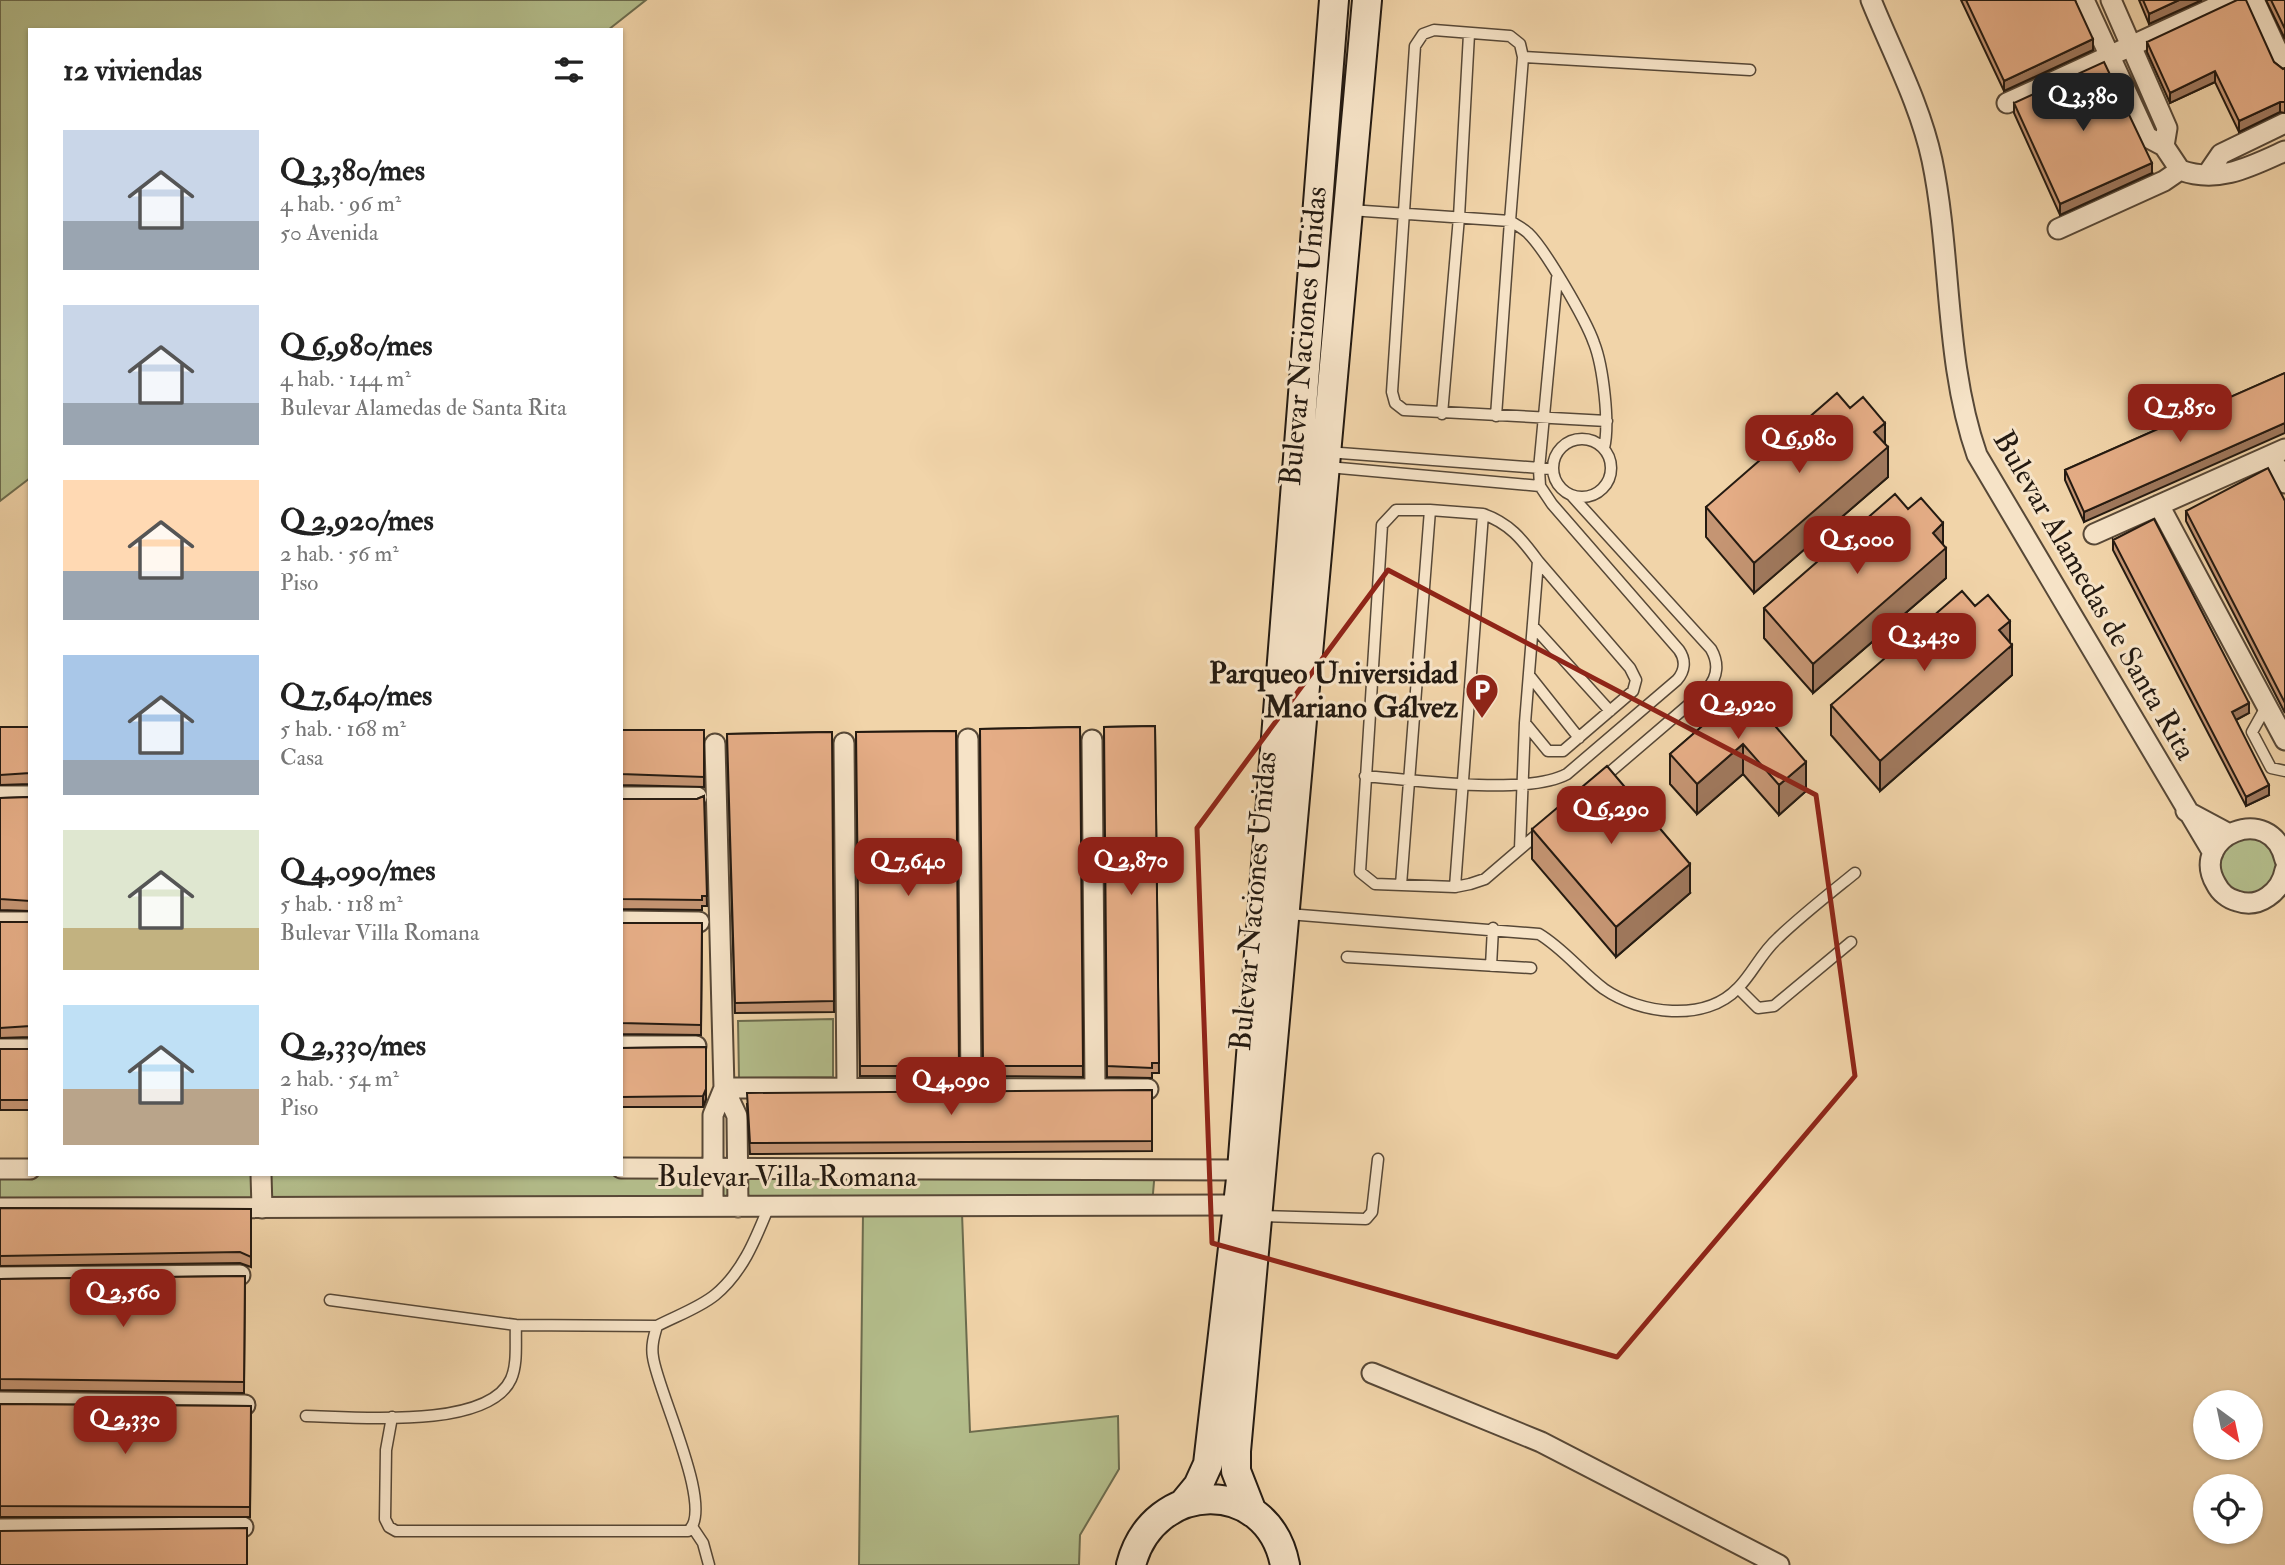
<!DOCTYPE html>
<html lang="es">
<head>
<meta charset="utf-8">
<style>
	:root { --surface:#fff; --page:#f2f2f2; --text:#222; --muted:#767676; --accent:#8f2418 }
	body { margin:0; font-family:"IM FELL Double Pica",serif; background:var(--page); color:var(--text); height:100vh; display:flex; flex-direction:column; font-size:26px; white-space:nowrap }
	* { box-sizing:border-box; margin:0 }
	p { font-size:23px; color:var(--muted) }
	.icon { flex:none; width:38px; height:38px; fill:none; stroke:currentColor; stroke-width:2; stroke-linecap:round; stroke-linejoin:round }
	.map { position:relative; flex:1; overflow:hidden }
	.side { position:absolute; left:28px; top:28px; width:595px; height:1148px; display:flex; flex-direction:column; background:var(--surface); border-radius:0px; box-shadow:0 2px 5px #0004 }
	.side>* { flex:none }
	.needle { width:46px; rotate:147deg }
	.tools { position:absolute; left:2193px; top:1390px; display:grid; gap:14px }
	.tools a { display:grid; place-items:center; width:70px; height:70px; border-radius:50%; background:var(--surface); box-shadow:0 2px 5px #0004; font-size:35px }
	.price { position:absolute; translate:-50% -60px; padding:0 16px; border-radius:14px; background:var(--accent); color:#fff; font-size:23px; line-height:46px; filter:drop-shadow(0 2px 4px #0008) }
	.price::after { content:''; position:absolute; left:50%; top:42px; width:21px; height:16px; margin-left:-10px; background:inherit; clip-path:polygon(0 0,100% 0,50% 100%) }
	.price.current { background:#222; color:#fff }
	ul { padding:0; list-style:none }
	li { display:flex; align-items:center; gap:21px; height:175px; padding:0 35px }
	li span { display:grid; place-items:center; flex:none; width:196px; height:140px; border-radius:0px; color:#555 }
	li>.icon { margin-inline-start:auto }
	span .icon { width:84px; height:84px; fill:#fffc; stroke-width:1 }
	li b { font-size:30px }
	h2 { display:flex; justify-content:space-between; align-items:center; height:84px; padding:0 35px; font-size:30px }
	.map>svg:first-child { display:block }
	.green { fill:#b4be8c; stroke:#6c6c4e; stroke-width:2 }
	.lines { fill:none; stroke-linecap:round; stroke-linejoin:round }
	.service-casing { stroke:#574837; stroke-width:13 }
	.minor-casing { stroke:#574837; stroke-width:23 }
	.secondary-casing { stroke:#241a11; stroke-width:32 }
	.service { stroke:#f6e3c7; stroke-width:10 }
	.minor { stroke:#f6e3c7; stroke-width:19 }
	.secondary { stroke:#f6e3c7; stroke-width:28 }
	.wall { fill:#c59573; stroke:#241a11; stroke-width:2 }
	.shaded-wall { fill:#a0795e; stroke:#241a11; stroke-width:2 }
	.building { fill:#e5ad86; stroke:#241a11; stroke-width:2 }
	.marked { fill:none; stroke:#8f2418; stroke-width:5; stroke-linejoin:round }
	.labels { text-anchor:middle; stroke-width:6; stroke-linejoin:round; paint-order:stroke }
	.street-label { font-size:30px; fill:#241a11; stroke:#f6e3c7 }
	.poi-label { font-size:30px; font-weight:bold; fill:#241a11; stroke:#f6e3c7; text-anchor:end }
</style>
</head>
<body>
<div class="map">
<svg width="2285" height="1565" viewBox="0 0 2285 1565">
	<rect width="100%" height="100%" fill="#f1d4a9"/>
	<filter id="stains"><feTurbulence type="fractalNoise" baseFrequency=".00286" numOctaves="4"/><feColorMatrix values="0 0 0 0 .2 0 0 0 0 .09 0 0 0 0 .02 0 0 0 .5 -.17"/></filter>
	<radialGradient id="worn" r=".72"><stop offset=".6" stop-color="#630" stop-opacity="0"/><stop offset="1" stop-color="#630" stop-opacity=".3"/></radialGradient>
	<path class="green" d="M0,0H646L608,30H30V478L0,501Z
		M2220 866a28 28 0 1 1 56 0a28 28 0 1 1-56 0Z
		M833,1019V1077L739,1078L738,1021Z
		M0,1169L30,1174L1155,1170L1152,1205L0,1208Z
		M863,1213H962L970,1432L1118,1416L1119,1469L1080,1535L1079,1565H859Z"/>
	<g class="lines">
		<defs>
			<path id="service" d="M1523,57L1750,70
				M1350,210L1510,221L1496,416
				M1442,414L1459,217L1469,34
				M1553 468a29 29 0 1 1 58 0a29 29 0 1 1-58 0Z
				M1604,448C1610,424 1603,366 1594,343C1586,320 1545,249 1528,233C1523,228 1516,225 1510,221L1523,57L1520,44L1510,36L1434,30L1423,34L1415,46L1392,392L1395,403L1404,410L1607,421
				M1327,452L1553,469
				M1328,467L1540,486
				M1572,496L1711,649C1719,663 1718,677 1707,689L1603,778
				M1430,510H1396L1382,525L1360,872L1375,884L1455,887L1470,884L1485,879L1541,831
				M1533,626L1610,711
				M1529,675L1579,738
				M2266,707L2252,732L2271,768L2285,771
				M1525,723L1548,751H1563L1633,691L1636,680L1630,668L1538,561
				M1365,776C1414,780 1526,796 1567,774L1677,680C1685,671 1686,660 1679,650L1552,504L1540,486L1539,469L1557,278
				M1401,885L1430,510L1483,514
				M1455,887L1483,514C1509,523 1522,539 1538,561L1525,723L1520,849
				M1288,914L1539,934C1564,949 1581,972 1604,989C1640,1014 1705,1023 1738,988C1753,973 1761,953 1778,938C1802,915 1829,894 1855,873
				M1347,957L1531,968
				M1491,966L1493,928
				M1738,988L1758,1008L1774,1006L1851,942
				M1258,1216L1366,1219L1372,1212L1378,1159
				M330,1300L516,1325L657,1326
				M306,1416C354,1417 488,1430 511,1379C518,1363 515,1342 516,1325
				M392,1417L386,1450L385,1519L389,1527L396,1531H688C716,1510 657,1390 653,1357C651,1346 654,1336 657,1326C676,1316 699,1308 715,1295C743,1272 756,1238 769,1206
				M693,1528L703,1543L709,1565"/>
			<path id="minor" d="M1871,0C1892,52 1920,104 1932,160C1952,256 1944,361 1977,455L2213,853
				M2084,0L2147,137L2164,146L2180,170
				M2111,0L2167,128L2164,146
				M2254,0L2285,67
				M2007,103L2231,0
				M2208,173L2221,154L2285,123
				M2058,229L2164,181L2180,170C2218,184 2250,167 2285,151
				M2271,456L2285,483
				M2159,505L2285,740
				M2094,534L2285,449
				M968,739L971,1087
				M1092,740L1095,1087
				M844,743L847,1088
				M0,796H30
				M621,797H697
				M2186,811L2229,834
				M2285,860C2271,800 2188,837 2216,884C2220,892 2228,899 2237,901C2259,909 2281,892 2285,870
				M621,921L699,922
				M0,922H30
				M621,1046H696
				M0,1049H30
				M724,1088L1148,1089
				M724,1088L737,1116L738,1207
				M621,1168L1242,1170
				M0,1169H30
				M261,1174L262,1208
				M713,1206V1115L724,1088L715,744
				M0,1208L1238,1205
				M0,1277L240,1275
				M1372,1373L1541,1442L1779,1565
				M0,1402L245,1405
				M0,1529L243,1527"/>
			<path id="secondary" d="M1184,1503L1198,1486L1208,1464L1242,1170L1334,0
				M1252,1512L1236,1471V1451L1367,0
				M1131,1565C1153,1479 1268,1476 1285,1565"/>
		</defs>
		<use href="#service" class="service-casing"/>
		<use href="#minor" class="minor-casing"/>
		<use href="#secondary" class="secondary-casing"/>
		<use href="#service" class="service"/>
		<use href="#minor" class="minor"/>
		<use href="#secondary" class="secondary"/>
	</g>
	<path class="wall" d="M1961,0H2075L2093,50L2004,91Z
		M2139,0H2202L2149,24Z
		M2266,0H2285V39Z
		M2147,42L2274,62L2283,69L2285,68V113L2280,112L2239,132L2215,82L2170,103L2147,52Z
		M2014,103L2152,173L2060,215L2014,113Z
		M2285,373L2084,522L2065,480V470Z
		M1850,408L1885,444L1888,477L1754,593L1706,537V507Z
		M2285,501V713L2186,521V511Z
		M1908,509L1943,545L1946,578L1813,693L1764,638V608Z
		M2113,540L2249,713L2236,720L2269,795L2246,806L2113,550Z
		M1975,606L2010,642L2012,675L1880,791L1831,735V705Z
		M1713,710L1806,791L1779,815L1743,774L1697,814L1670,784V754L1713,717Z
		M1155,726L1159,1073H1152V1078L1107,1077L1104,727Z
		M0,727H30V784L0,785Z
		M1080,727L1083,1077L983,1076L980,729Z
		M621,730H704V787L621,785Z
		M956,731L959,1076H860L856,732Z
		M832,732L834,1012L735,1013L727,734Z
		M704,796L707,906H702V910L621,909V799H697Z
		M30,797V911L0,910V798Z
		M1532,829L1690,893L1616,957L1532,859Z
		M0,922H30V1037L0,1038Z
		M621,923H702L701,1035L621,1034Z
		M706,1047V1099L703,1107H621V1048Z
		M0,1049H30V1110H0Z
		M1152,1090V1151L750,1154L747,1104Z
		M0,1208L251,1209V1267L240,1263L0,1266Z
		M245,1276L244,1393L0,1390V1279Z
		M0,1404L251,1406L250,1517H0Z"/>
	<path class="shaded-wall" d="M2179,0H2202L2149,24V14Z
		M2093,39V50L2004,91V81Z
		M2215,71V82L2170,103V93Z
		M2280,102V112L2239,132V121Z
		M2152,163V173L2060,215V204Z
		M1885,423V449L1888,447V477L1754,593V563L1874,432Z
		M2285,423V433L2084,522V512Z
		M1943,523V550L1946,548V578L1813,693V664L1933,533Z
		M2010,621V647L2012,645V675L1880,791V761L1999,630Z
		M2249,703V713L2232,722V712Z
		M1743,744V774L1697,814V784Z
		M1806,762V791L1779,815V785Z
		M2269,785V795L2246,806V797Z
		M1690,864V893L1616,957V927Z
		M706,1089V1099L703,1107V1096Z"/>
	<path class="building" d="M1966,0H2075L2093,39L2004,81Z
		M2143,0H2179L2149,14Z
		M2237,0H2246L2274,62L2283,69L2285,68V102H2280L2239,121L2215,71L2170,93L2147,42Z
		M2271,0H2285V29Z
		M2104,62L2152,163L2060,204L2014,103Z
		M2285,373V423L2084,512L2065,470Z
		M1837,393L1850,408L1863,397L1885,423L1874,432L1888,447L1754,563L1706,507Z
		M2268,468L2285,501V703L2186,511Z
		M1895,494L1908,509L1921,498L1943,523L1933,533L1946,548L1813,664L1764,608Z
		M2154,519L2249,703L2232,712L2269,785L2246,797L2113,540Z
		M1962,591L1975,606L1988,595L2010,621L1999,630L2012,645L1880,761L1831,705Z
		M1741,686L1806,762L1779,785L1743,744L1697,784L1670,754L1716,714L1713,710Z
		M1155,726L1159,1063H1152V1068L1107,1066L1104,727Z
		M0,727H30V773L0,775Z
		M1080,727L1083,1066H983L980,729Z
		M621,730H704V777L621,774Z
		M956,731L959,1066H860L856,732Z
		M832,732L834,1001L735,1003L727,734Z
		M1607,766L1690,864L1616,927L1532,829Z
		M704,796L707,896H702V900L621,899V799H697Z
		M30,797V901L0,899V798Z
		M0,922H30V1026L0,1028Z
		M621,923H702L701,1025L621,1023Z
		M706,1047V1089L703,1096L621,1097V1048Z
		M0,1049H30V1100H0Z
		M1152,1090V1141L750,1143L747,1093Z
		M0,1208L251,1209V1257L240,1252L0,1256Z
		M245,1276L244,1382L0,1379V1279Z
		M0,1404L251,1406L250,1507L0,1506Z
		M247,1528V1565H0V1531Z"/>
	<path class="marked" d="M1388,570L1816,795L1855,1076L1617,1357L1212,1243L1197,828Z"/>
	<defs>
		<symbol id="parking-pin" viewBox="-11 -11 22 30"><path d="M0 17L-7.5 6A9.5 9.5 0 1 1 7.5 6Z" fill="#8f2418" stroke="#f6e3c7"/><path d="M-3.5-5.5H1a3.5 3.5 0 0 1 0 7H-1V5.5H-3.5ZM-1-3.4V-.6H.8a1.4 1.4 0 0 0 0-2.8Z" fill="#fff"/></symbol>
	</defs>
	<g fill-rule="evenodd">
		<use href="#parking-pin" x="1463" y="671" width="38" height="52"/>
	</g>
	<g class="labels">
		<g class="street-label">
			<text transform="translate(1303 336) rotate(-85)" y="10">Bulevar Naciones Unidas</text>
			<text transform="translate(2095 595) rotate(60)" y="10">Bulevar Alamedas de Santa Rita</text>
			<text transform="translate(1253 901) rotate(-85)" y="10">Bulevar Naciones Unidas</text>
			<text x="787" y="1186">Bulevar Villa Romana</text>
		</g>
		<g class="poi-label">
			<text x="1458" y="683">Parqueo Universidad<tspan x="1458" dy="34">Mariano Gálvez</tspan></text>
		</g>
	</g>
	<rect width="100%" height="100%" filter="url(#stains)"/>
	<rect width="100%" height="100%" fill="url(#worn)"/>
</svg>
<div class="tools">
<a><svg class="needle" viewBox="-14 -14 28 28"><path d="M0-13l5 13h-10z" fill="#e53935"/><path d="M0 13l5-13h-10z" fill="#767676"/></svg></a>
<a><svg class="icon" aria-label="locate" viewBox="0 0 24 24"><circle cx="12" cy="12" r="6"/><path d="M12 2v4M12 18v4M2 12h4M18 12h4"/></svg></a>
</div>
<b class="price current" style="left:2083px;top:133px">Q 3,380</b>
<b class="price" style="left:2180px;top:444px">Q 7,850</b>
<b class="price" style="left:1799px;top:475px">Q 6,980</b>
<b class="price" style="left:1857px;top:576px">Q 5,000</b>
<b class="price" style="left:1924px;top:673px">Q 3,430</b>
<b class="price" style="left:1738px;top:741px">Q 2,920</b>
<b class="price" style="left:1611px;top:846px">Q 6,290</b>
<b class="price" style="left:1131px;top:897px">Q 2,870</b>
<b class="price" style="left:908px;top:898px">Q 7,640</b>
<b class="price" style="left:951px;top:1117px">Q 4,090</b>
<b class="price" style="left:123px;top:1329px">Q 2,560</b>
<b class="price" style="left:125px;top:1456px">Q 2,330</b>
<section class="side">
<h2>12 viviendas<svg class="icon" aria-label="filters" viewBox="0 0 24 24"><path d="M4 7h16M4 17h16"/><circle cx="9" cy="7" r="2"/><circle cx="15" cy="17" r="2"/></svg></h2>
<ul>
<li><span style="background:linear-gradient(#c9d6e8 65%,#9aa5b1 0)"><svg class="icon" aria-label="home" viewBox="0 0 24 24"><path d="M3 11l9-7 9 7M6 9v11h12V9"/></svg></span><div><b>Q 3,380/mes</b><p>4 hab. · 96 m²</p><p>50 Avenida</p></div></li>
<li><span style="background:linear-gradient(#c9d6e8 70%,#9aa5b1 0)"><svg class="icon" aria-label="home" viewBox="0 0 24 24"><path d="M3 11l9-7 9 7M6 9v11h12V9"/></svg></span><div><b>Q 6,980/mes</b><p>4 hab. · 144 m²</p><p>Bulevar Alamedas de Santa Rita</p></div></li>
<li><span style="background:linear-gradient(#ffd9b3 65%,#9aa5b1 0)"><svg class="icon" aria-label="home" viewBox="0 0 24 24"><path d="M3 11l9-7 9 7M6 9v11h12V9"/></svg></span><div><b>Q 2,920/mes</b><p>2 hab. · 56 m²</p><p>Piso</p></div></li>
<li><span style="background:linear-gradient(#a9c7e8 75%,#9aa5b1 0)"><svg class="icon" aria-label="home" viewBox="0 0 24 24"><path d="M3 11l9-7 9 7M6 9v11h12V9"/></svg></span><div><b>Q 7,640/mes</b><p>5 hab. · 168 m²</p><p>Casa</p></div></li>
<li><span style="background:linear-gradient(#dfe7d0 70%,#c2b280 0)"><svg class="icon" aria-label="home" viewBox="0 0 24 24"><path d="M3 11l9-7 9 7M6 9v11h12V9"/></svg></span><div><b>Q 4,090/mes</b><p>5 hab. · 118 m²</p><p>Bulevar Villa Romana</p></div></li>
<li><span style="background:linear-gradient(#bfe0f5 60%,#b9a48a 0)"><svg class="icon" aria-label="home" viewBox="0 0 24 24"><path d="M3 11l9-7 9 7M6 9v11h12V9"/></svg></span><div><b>Q 2,330/mes</b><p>2 hab. · 54 m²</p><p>Piso</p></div></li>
</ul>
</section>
</div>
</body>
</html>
